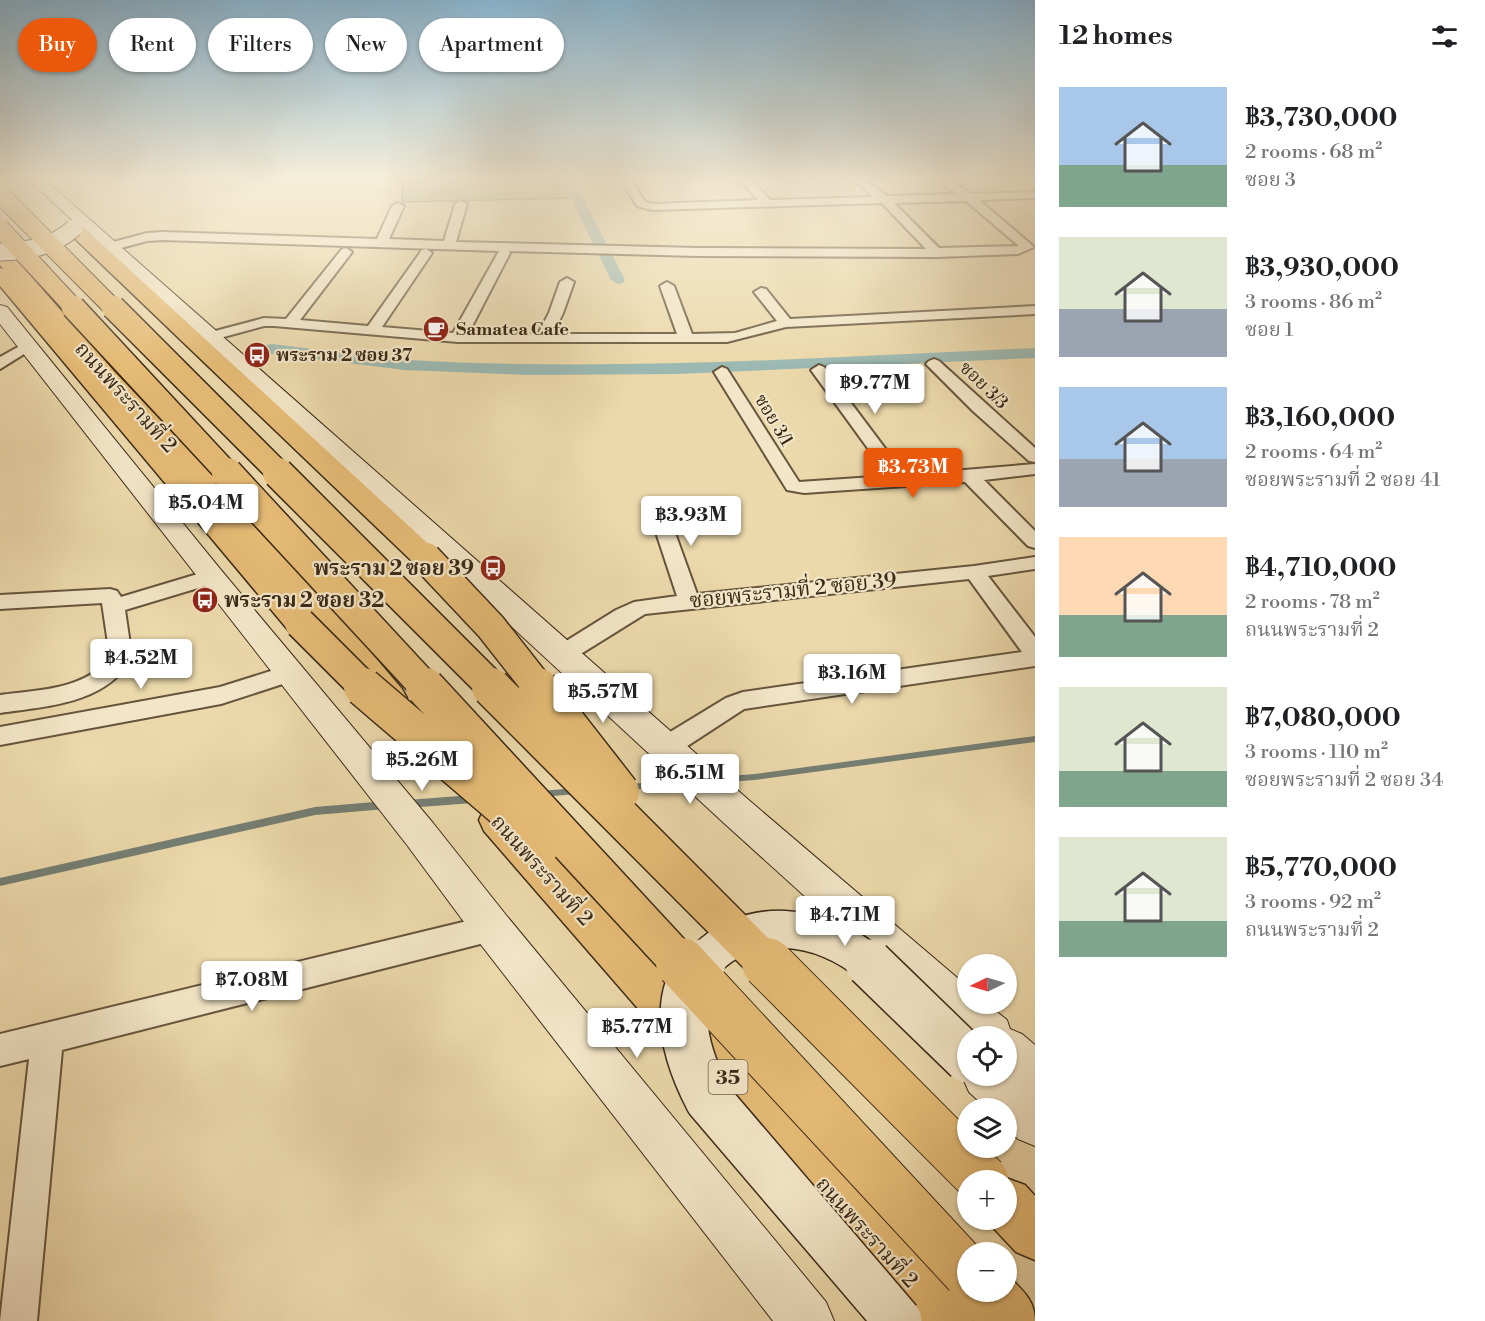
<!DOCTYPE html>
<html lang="en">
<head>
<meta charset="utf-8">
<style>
	:root { --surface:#fff; --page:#f2f2f2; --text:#202124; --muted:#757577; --accent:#ea580c }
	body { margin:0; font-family:"Libre Bodoni","Noto Serif Thai",serif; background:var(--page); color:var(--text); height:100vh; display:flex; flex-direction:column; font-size:22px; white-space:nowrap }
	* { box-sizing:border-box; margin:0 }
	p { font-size:20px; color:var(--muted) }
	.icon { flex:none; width:33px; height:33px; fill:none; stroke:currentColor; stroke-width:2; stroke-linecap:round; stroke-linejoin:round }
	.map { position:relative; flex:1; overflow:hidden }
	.panel { display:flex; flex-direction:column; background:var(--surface); width:450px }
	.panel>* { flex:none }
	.banner { position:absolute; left:18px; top:18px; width:570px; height:54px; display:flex; gap:12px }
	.needle { width:39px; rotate:265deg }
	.fabs { position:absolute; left:957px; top:954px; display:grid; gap:12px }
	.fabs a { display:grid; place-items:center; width:60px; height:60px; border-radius:50%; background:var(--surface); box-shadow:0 2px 4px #0004; font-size:30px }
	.price { position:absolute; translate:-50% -51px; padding:0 14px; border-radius:6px; background:#fff; color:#222; font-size:20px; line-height:39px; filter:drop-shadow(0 2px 3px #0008) }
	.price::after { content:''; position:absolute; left:50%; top:36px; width:18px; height:14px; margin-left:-9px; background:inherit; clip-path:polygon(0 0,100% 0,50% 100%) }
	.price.current { background:var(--accent); color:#fff }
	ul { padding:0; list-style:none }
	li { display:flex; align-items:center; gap:18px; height:150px; padding:0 24px }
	li span { display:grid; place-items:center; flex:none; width:168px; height:120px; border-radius:0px; color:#555 }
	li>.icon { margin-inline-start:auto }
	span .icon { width:72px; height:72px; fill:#fffc; stroke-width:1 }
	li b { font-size:26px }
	h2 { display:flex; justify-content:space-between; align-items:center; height:72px; padding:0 24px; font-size:26px }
	.pill { padding:0 21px; border-radius:27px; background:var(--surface); box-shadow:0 2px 4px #0004; font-size:21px; line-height:54px }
	.pill.current { background:var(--accent); color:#fff }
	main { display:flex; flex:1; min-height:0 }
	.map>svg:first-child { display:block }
	.green { fill:#b2c08d; stroke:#767452; stroke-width:1.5 }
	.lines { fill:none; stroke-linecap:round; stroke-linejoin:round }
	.stream { fill:#747f74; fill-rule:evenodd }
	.canal { fill:#9bb9b2; fill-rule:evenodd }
	.minor-casing { stroke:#66553d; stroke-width:4 }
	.secondary-casing { stroke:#3a2918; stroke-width:2 }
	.trunk-casing { stroke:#3a2918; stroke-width:3 }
	.motorway-casing { stroke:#3a2918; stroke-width:3 }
	.minor { fill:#f3e6c8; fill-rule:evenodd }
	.secondary { fill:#f3e6c8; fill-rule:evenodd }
	.trunk { fill:#e6bc76; fill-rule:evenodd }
	.motorway { fill:#e6bc76; fill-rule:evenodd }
	.secondary-bridge-far2-casing { stroke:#3a2918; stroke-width:19; stroke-linecap:butt }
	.secondary-bridge-far1-casing { stroke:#3a2918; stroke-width:40; stroke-linecap:butt }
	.secondary-bridge-casing { stroke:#3a2918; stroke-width:50; stroke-linecap:butt }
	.motorway-bridge-far4-casing { stroke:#3a2918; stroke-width:20; stroke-linecap:butt }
	.motorway-bridge-far3-casing { stroke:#3a2918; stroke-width:26; stroke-linecap:butt }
	.motorway-bridge-far2-casing { stroke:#3a2918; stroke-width:33; stroke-linecap:butt }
	.motorway-bridge-far1-casing { stroke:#3a2918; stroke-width:41; stroke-linecap:butt }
	.motorway-bridge-casing { stroke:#3a2918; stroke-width:52; stroke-linecap:butt }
	.secondary-bridge-far2 { stroke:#f3e6c8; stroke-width:17 }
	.secondary-bridge-far1 { stroke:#f3e6c8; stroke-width:37 }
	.secondary-bridge { stroke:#f3e6c8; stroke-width:47 }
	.motorway-bridge-far4 { stroke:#e6bc76; stroke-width:18 }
	.motorway-bridge-far3 { stroke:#e6bc76; stroke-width:23 }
	.motorway-bridge-far2 { stroke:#e6bc76; stroke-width:30 }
	.motorway-bridge-far1 { stroke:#e6bc76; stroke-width:38 }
	.motorway-bridge { stroke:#e6bc76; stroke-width:50 }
	.labels { text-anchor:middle; stroke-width:4.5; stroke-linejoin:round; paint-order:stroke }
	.far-poi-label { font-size:18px; font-weight:bold; fill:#3a2918; stroke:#f3e6c8; text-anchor:start }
	.far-street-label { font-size:18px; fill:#3a2918; stroke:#f3e6c8 }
	.shield { fill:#f3e6c8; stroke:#72624d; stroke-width:1.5 }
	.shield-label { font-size:20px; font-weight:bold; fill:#3a2918 }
	.street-label { font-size:21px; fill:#3a2918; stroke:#f3e6c8 }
	.poi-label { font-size:21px; font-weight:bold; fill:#3a2918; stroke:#f3e6c8; text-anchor:end }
</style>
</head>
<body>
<main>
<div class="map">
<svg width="1035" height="1321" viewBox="0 0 1035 1321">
	<rect width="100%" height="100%" fill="#ecd9ab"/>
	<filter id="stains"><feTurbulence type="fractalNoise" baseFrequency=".00333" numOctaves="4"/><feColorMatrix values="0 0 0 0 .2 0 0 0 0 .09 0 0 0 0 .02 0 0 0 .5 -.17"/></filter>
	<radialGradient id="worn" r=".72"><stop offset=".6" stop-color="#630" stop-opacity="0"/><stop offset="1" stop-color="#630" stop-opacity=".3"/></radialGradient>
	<path class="green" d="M403,180H564L572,198L402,202Z"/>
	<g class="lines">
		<path class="stream" d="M1035,736V742L755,780L715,783L712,782L711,780L712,778L715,777L755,774Z
			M689,779L692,780L693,782L692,784L689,785L629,790L626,789L625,787L626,785L629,784Z
			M578,788L581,789L582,791L581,793L578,794L539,797L536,796L535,794L536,792L539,791Z
			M473,795L476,797L477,799L476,801L473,803L407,808L404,807L403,804L404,801L407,800Z
			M386,801L389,802L390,805L389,808L386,809L315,815L0,886V878L315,807Z"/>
		<path class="canal" d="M562,180H574L625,280L623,283L618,284L611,280Z
			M272,344C317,349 362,357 408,360C617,372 826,357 1035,348V358L678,374L529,375L405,370L266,353L264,349L266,345Z"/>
		<defs>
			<path id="minor" d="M621,180H631L645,202L652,204L758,200L740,180H751L770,200L873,197L854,180H865L887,196L957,194L938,180H950L971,194L1035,192V198L979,200L1034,247L1018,254L937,257L697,256L509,251L510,253L468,334H538L549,313L560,282L567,278L574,282L563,313L553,334H677L660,286L667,282L674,286L692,334L735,333L777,321L754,292L761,288L766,289L790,319L1035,306V314L786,327L727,342H458L274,326H264L209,341L202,337L204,334L264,318L286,319L342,249L346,248L352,252L300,320L368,326L422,250L426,249L432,253L382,327L453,333L499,251L163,240L147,241L110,251L104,247L106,244L147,233L163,232L377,239L392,206L398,203L404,206L389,239L444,241L455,204L461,201L467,204L456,242L697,248L926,249L882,203L652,210L637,206ZM966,201L1019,246L939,248L894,203Z
				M27,342L34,346L32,349L0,369V357Z
				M934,359L939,361L1035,448V462L1029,461L973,411L926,364L929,361Z
				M819,365L824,367L905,475L1035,464V474L984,480L1035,531V548L1028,546L965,482L804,493L787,490L714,372L722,367L727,369L799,482L888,476L811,370Z
				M656,499L663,501L665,505L697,594L974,566L1035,557V569L988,576L1035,637V666L744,709L675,754L666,757L657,754L654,747L657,740L726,698L743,692L1022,652L969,579L645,614L571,660L563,662L555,660L552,654L555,648L616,610L634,602L677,596L647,505L649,501Z
				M211,570L218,572L221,577L218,582L125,610L132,658C105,704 48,706 0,713V695C37,690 86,690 110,657L102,603L0,609V595L110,589L117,591L121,597Z
				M290,665L298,667L301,673L298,679L221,704L0,745V727L220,687Z
				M492,915L502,919L507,928L502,937L492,941L62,1050L37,1321H0L29,1059L0,1066V1034Z"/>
			<path id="secondary" d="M29,180H45L751,802L968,987V1004H987L1007,1020L1010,1029L1022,1034L1035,1045V1146L1018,1139L1006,1128V1108H986L969,1092L962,1076L968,1063V1076H1006V1036H968V1044L725,824Z
				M0,305L7,307L221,570L433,823L506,915L826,1302L834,1321H773L478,941L407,845L0,324Z"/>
			<path id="trunk" d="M0,247L7,249L114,371L295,563L402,689L407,698L402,707L390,711L378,707L273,577L98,381L0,265Z
				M498,804L512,809L966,1301L974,1321H909L484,831L479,820L484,809Z"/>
			<path id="motorway" d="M74,223L80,224L436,551L441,558L436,565L426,567L416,565L68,232L65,228L68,224Z
				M0,268L7,270L311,615L316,623L311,631L300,634L289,631L0,286Z
				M1006,1178L1025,1185L1035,1196V1260L1016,1252L986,1220H1006V1180H999Z
				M968,1271V1292H1006V1274C1021,1289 1035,1299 1035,1321H974L965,1312L957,1292Z"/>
		</defs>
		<use href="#minor" class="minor-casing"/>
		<use href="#secondary" class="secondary-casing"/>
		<use href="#trunk" class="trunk-casing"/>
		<use href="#motorway" class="motorway-casing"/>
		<use href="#minor" class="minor"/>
		<use href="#secondary" class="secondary"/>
		<use href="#trunk" class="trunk"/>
		<use href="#motorway" class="motorway"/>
		<defs>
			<path id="secondary-bridge-far2" d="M0,252C28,251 53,247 74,228"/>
			<path id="secondary-bridge-far1" d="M701,965C745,912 824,923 871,965"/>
			<path id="secondary-bridge" d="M702,963C669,1005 687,1058 709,1100L898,1321
				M869,963L968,1059"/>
			<path id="motorway-bridge-far4" d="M0,194L114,309
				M0,228L75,309"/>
			<path id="motorway-bridge-far3" d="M73,307L228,474
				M113,307L280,474"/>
			<path id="motorway-bridge-far2" d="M227,473L426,688
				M278,473L493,688
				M426,558L491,627L539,688
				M300,623L365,688"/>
			<path id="motorway-bridge-far1" d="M363,687L544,842
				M425,687L682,965
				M491,687L768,965
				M538,687L620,792"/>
			<path id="motorway-bridge" d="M681,963L968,1273
				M767,963L983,1180"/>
		</defs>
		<use href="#secondary-bridge-far2" class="secondary-bridge-far2-casing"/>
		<use href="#secondary-bridge-far1" class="secondary-bridge-far1-casing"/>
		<use href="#secondary-bridge" class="secondary-bridge-casing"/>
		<use href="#motorway-bridge-far4" class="motorway-bridge-far4-casing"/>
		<use href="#motorway-bridge-far3" class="motorway-bridge-far3-casing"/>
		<use href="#motorway-bridge-far2" class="motorway-bridge-far2-casing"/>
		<use href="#motorway-bridge-far1" class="motorway-bridge-far1-casing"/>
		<use href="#motorway-bridge" class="motorway-bridge-casing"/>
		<use href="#secondary-bridge-far2" class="secondary-bridge-far2"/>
		<use href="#secondary-bridge-far1" class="secondary-bridge-far1"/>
		<use href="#secondary-bridge" class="secondary-bridge"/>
		<use href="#motorway-bridge-far4" class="motorway-bridge-far4"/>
		<use href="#motorway-bridge-far3" class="motorway-bridge-far3"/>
		<use href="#motorway-bridge-far2" class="motorway-bridge-far2"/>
		<use href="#motorway-bridge-far1" class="motorway-bridge-far1"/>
		<use href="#motorway-bridge" class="motorway-bridge"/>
	</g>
	<linearGradient id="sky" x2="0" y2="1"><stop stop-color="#89b6d2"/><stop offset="0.49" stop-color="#f6eed9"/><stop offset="1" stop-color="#f6eed9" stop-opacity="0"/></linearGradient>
	<rect width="1035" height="365" fill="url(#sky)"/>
	<defs>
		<symbol id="cafe-disc" viewBox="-11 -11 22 22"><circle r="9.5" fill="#8f2418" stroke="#f3e6c8"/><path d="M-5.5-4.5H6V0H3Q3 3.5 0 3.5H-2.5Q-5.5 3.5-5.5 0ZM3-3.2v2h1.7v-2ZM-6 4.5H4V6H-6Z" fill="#fff"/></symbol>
		<symbol id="bus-disc" viewBox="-11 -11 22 22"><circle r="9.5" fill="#8f2418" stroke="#f3e6c8"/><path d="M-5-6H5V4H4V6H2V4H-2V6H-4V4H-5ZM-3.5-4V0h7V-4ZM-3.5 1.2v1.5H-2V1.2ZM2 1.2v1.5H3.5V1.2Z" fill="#fff"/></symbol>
	</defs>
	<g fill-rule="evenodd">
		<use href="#cafe-disc" x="421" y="314" width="30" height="30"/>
		<use href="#bus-disc" x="242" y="340" width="30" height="30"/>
		<use href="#bus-disc" x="478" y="553" width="30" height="30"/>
		<use href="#bus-disc" x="190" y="585" width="30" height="30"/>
	</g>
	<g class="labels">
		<g class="far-poi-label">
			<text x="456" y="335">Samatea Cafe</text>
			<text x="276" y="361">พระราม 2 ซอย 37</text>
		</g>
		<g class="far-street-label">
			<text transform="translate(984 385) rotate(44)" y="6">ซอย 3/3</text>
			<text transform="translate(774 420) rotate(59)" y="6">ซอย 3/1</text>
		</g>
		<rect class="shield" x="708.5" y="1060" width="39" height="34" rx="4.5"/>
		<g class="shield-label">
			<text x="728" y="1084">35</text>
		</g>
		<g class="street-label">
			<text transform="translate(126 397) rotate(48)" y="7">ถนนพระรามที่ 2</text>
			<text transform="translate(793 590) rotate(-6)" y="7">ซอยพระรามที่ 2 ซอย 39</text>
			<text transform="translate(542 870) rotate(48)" y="7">ถนนพระรามที่ 2</text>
			<text transform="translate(867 1232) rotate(48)" y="7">ถนนพระรามที่ 2</text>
		</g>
		<g class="poi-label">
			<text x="474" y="575">พระราม 2 ซอย 39</text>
			<text x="224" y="607" text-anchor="start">พระราม 2 ซอย 32</text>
		</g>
	</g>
	<rect width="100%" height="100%" filter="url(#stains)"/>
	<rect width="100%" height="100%" fill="url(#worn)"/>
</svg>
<div class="fabs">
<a><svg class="needle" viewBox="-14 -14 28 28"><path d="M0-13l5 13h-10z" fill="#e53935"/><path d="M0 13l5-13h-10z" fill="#757577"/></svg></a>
<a><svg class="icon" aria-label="locate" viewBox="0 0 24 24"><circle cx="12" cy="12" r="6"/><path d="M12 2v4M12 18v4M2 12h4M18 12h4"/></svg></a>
<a><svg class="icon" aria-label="layers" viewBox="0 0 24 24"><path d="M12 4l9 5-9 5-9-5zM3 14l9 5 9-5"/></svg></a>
<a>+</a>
<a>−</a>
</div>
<b class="price" style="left:875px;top:415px">฿9.77M</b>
<b class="price current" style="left:913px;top:499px">฿3.73M</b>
<b class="price" style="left:206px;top:535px">฿5.04M</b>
<b class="price" style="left:691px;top:547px">฿3.93M</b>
<b class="price" style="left:141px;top:690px">฿4.52M</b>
<b class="price" style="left:852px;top:705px">฿3.16M</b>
<b class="price" style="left:603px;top:724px">฿5.57M</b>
<b class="price" style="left:422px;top:792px">฿5.26M</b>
<b class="price" style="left:690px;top:805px">฿6.51M</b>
<b class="price" style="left:845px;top:947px">฿4.71M</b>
<b class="price" style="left:252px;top:1012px">฿7.08M</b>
<b class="price" style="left:637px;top:1059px">฿5.77M</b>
<div class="banner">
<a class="pill current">Buy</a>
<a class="pill">Rent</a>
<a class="pill">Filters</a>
<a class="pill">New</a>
<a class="pill">Apartment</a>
</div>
</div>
<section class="panel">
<h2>12 homes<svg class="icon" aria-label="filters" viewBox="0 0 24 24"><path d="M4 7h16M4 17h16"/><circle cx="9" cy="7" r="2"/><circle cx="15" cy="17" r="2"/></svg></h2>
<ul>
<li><span style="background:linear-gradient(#a9c7e8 65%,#7fa58c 0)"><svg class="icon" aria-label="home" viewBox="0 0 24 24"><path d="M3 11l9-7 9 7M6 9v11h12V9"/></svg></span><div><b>฿3,730,000</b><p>2 rooms · 68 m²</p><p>ซอย 3</p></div></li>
<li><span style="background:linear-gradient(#dfe7d0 60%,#9aa5b1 0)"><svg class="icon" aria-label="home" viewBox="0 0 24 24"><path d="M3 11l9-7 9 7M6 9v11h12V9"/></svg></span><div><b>฿3,930,000</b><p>3 rooms · 86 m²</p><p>ซอย 1</p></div></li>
<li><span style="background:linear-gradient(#a9c7e8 60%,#9aa5b1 0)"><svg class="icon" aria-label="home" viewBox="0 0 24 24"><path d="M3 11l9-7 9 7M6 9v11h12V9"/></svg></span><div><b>฿3,160,000</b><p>2 rooms · 64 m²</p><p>ซอยพระรามที่ 2 ซอย 41</p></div></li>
<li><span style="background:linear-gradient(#ffd9b3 65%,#7fa58c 0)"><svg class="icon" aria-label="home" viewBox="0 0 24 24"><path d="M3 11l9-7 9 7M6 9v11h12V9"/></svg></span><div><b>฿4,710,000</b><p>2 rooms · 78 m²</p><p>ถนนพระรามที่ 2</p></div></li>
<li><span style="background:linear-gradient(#dfe7d0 70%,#7fa58c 0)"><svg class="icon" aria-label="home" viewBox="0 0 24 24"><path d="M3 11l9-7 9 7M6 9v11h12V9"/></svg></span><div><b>฿7,080,000</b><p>3 rooms · 110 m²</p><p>ซอยพระรามที่ 2 ซอย 34</p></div></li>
<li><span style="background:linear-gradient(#dfe7d0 70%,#7fa58c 0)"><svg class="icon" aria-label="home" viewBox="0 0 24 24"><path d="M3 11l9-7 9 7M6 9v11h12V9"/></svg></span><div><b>฿5,770,000</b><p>3 rooms · 92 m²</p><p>ถนนพระรามที่ 2</p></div></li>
</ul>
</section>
</main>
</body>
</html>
